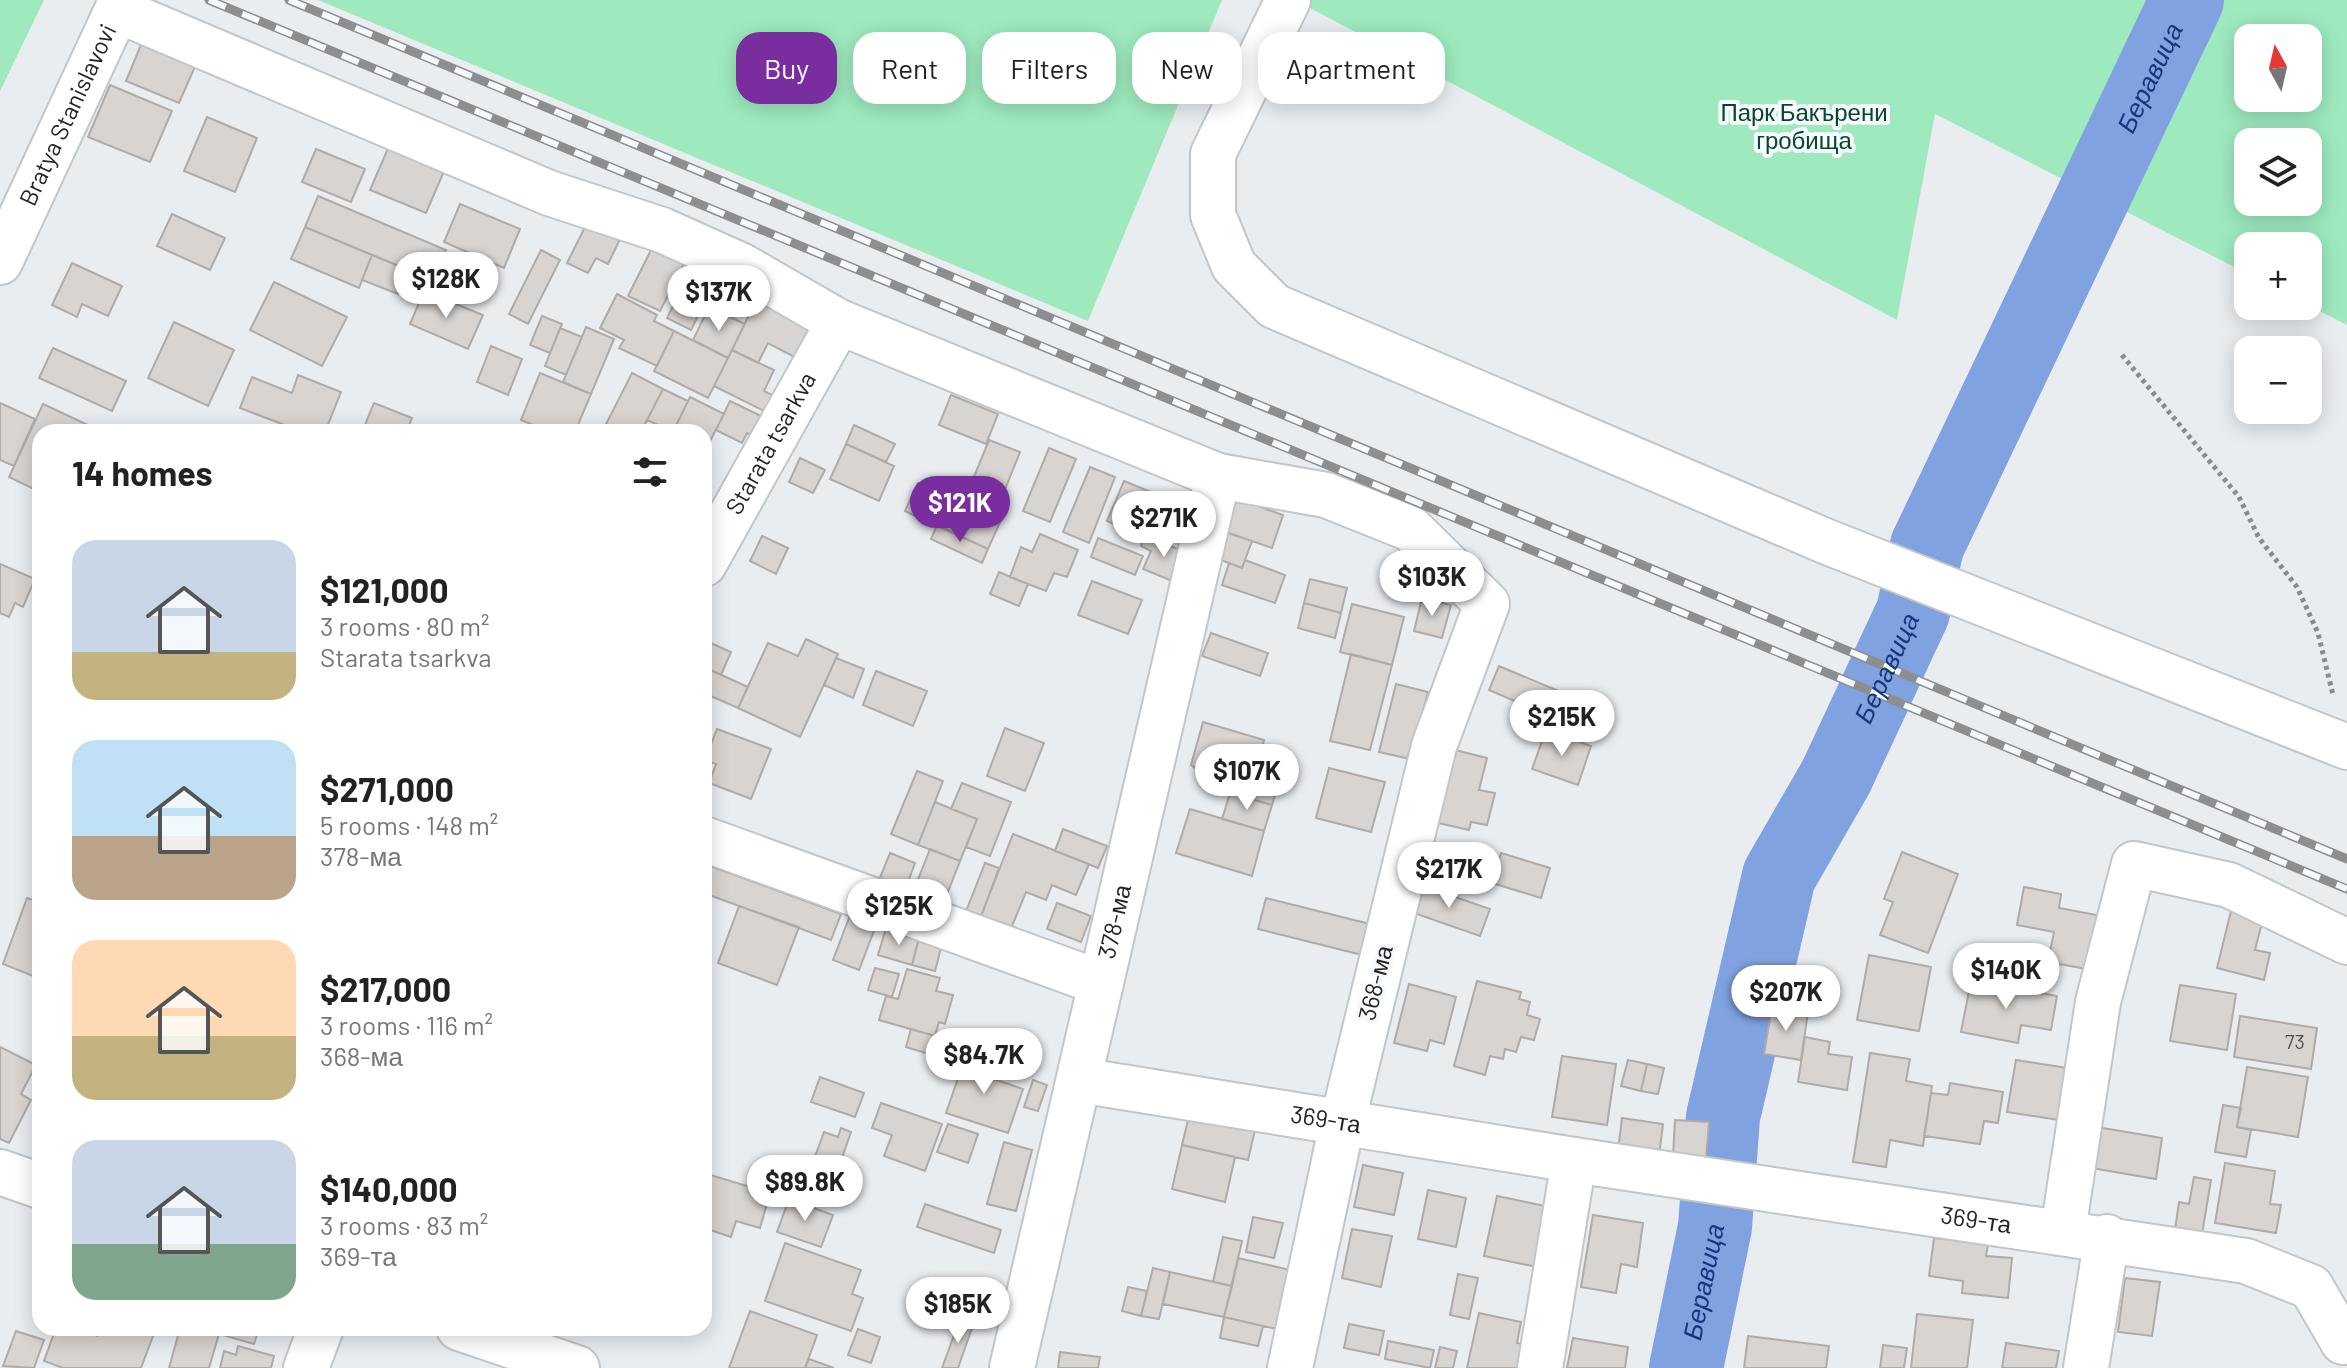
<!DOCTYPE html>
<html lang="en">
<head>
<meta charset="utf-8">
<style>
	:root { --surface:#fff; --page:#f6f6f6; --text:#222; --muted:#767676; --accent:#792d9f }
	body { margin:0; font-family:Barlow,sans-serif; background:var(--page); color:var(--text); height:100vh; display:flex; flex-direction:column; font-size:30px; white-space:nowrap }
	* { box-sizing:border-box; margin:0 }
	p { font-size:26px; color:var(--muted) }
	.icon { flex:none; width:44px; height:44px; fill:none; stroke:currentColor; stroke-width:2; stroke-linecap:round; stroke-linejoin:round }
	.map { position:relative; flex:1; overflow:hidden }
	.panel { position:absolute; left:32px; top:424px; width:680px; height:912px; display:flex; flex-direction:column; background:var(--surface); border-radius:24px; box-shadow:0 4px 20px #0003 }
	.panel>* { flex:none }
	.guide { position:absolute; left:736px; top:32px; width:760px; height:72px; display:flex; gap:16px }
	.needle { width:52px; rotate:352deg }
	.controls { position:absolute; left:2234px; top:24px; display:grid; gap:16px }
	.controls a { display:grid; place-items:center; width:88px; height:88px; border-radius:16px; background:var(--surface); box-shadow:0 4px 20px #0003; font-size:40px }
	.price { position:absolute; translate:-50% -68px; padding:0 18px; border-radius:28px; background:#fff; color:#222; font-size:26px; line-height:52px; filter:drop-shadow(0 2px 4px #0008) }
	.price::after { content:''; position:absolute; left:50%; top:48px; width:24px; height:18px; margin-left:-12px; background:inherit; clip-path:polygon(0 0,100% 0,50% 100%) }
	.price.active { background:var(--accent); color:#fff }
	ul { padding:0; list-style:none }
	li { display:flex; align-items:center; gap:24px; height:200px; padding:0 40px }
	li span { display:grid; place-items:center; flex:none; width:224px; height:160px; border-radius:24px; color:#555 }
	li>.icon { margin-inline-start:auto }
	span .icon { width:96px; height:96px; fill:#fffc; stroke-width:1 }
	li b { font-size:34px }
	h2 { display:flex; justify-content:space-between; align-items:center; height:96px; padding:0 40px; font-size:34px }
	.tag { padding:0 28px; border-radius:24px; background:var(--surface); box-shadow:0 4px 20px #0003; font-size:28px; line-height:72px }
	.tag.active { background:var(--accent); color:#fff }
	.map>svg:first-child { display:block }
	.green { fill:#9eeabe; fill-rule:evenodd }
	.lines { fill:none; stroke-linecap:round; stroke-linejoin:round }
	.river { stroke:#81a2e0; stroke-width:74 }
	.building { fill:#d8d4d1; stroke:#aeaba8; stroke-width:2 }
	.minor-casing { stroke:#c2c6c9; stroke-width:48 }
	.path { stroke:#898b8d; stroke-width:5; stroke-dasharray:4 4; stroke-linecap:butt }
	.minor { stroke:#fff; stroke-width:44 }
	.rail-casing { stroke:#8c8e90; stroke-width:9 }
	.rail { stroke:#f7fafd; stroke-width:6; stroke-dasharray:18; stroke-linecap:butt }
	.labels { text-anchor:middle; stroke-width:8; stroke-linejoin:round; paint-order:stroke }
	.number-label { font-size:20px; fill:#505050 }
	.park-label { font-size:24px; fill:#08462a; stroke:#f7fafd }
	.street-label { font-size:24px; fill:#232425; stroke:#f7fafd }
	.water-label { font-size:26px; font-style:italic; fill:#15377e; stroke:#f7fafd }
</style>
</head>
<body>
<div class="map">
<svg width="2347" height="1368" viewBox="0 0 2347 1368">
	<rect width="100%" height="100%" fill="#eaedf0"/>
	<path class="green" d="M0,0H44L0,91Z
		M318,0H1222L1088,321Z
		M1295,0H2347V325L2308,305V246H2248V274L1935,114L1897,320ZM2248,38H2308V98H2248ZM2248,142H2308V202H2248Z"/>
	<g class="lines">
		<path class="river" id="s1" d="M1686,1368L1715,1227L1723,1117L1779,876L1836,777L1913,612L1927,546L2187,0"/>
	</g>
	<path class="building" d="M143,40L197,62L179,103L126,81Z
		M110,85L172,111L150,162L88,137Z
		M207,117L257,138L235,192L184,171Z
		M389,146L445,169L426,213L370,190Z
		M316,149L365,169L351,202L302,182Z
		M318,196L446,250L433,280L305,227Z
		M460,204L520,229L504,268L444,242Z
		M172,214L225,238L210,270L157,246Z
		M589,219L622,235L608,264L596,258L588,273L567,263Z
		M305,227L372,255L359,288L291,259Z
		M654,244L686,260L660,311L628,296Z
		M541,250L560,260L528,324L509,314Z
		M372,255L408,270L398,294L362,280Z
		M686,260L719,276L708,299L674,283Z
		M72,263L122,286L108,316L82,304L77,317L52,305Z
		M274,282L347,317L322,366L250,330Z
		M424,291L483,315L468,349L410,324Z
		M680,292L704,304L691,330L667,318Z
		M617,294L657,315L654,321L674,331L657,366L619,348L624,340L600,328Z
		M757,298L816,328L800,360L768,343L758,363L732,350Z
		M707,311L718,316L720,312L745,324L728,358L693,340Z
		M542,316L562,324L550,353L530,345Z
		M174,322L234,350L208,406L148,378Z
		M586,327L614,339L591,394L563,382Z
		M560,328L582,337L566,375L545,366Z
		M674,331L728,358L708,398L654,371Z
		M491,346L522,359L508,395L477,382Z
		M53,348L126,381L112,411L39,378Z
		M732,350L774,370L764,391L774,396L766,412L714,386Z
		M540,373L591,394L575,432H550L521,420Z
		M632,373L663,389L641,432H621L606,424Z
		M298,375L341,392L325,432H303L240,408L252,377L292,393Z
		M663,389L688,401L673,432L647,420Z
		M951,395L998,414L986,444L939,425Z
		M690,397L724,414L704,453V432H673Z
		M730,401L763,417L753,436L747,433L742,443L716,430Z
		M0,403L35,419L14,466L0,460Z
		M374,403L412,418L406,432H362Z
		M43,404L88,425L85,432H40V492L9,477Z
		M88,425L104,432H85Z
		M854,425L895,444L886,462L846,444Z
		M989,440L1020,452L1002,497L971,484Z
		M846,444L894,466L879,501L830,479Z
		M1049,448L1076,459L1050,522L1023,511Z
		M800,458L825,470L813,493L789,482Z
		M1090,467L1115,477L1089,543L1063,532Z
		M1124,481L1156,494L1140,535L1107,521Z
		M918,483L934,490L921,519L905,511Z
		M941,490L1002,518L988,549L926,521Z
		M1235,498L1283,515L1272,548L1223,531Z
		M937,525L988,549L982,563L931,539Z
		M1228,533L1252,541L1242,568L1218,559Z
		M1040,534L1078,550L1067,577L1054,573L1046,591L1010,577L1021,547L1032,552Z
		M1145,535L1189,554L1177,583L1143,569L1151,551L1141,546Z
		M762,536L788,548L776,574L750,561Z
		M1098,538L1143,556L1135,575L1091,557Z
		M1245,560L1285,575L1275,603L1222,585L1229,563L1242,568Z
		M0,564L35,579L23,607L15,603L9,617L0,613Z
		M999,572L1028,584L1019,606L990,594Z
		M1310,579L1347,588L1341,613L1304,603Z
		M1092,581L1142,600L1128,634L1078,615Z
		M1422,598L1451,605L1442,638L1414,631Z
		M1304,603L1341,613L1335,638L1298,628Z
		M1352,604L1404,617L1392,665L1340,652Z
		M1211,633L1268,653L1260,676L1202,656Z
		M806,639L838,654L800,737L738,708L768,643L798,656Z
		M704,640L731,652L721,675L704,667Z
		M1351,654L1392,665L1370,750L1330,741Z
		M836,658L864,669L853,698L824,685Z
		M1499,666L1573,697L1563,722L1489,690Z
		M704,667L748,687L738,708L704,693Z
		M876,671L927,691L913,726L863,705Z
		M1396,684L1428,692L1410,759L1379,752Z
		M1203,722L1264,740L1260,756L1284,764L1272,805L1230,793L1191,765Z
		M1005,728L1044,743L1025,791L987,776Z
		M717,729L771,749L751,799L709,783L716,764L705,760Z
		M1546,730L1591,746L1578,785L1532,769Z
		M1455,750L1487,758L1479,790L1495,793L1487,825L1471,822L1469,830L1438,823Z
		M1329,768L1385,782L1371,832L1316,818Z
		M917,771L943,781L918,845L891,834Z
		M962,783L1011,802L990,856L966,847L977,819L951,809Z
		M1230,793L1272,805L1264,831L1222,819Z
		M935,802L977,819L960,861L918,845Z
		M1190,809L1264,831L1252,876L1176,853Z
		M1063,829L1107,846L1098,868L1055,851Z
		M1013,834L1089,864L1076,895L1052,885L1046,900L1026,892L1010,931L980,919Z
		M930,849L960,861L942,907L912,895Z
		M1902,852L1958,874L1928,953L1880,935L1893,902L1884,899Z
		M890,853L915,863L905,890L879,880Z
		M1501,853L1550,868L1541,898L1492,883Z
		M985,863L999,868L980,919L965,914Z
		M710,866L841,914L831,940L704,893Z
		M1418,884L1490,909L1480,936L1408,911Z
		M2024,887L2061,894L2059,908L2102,916L2092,970L2048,962L2054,932L2017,925Z
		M27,898L40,902V957L33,976L3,964Z
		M1266,898L1374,925L1366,956L1258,929Z
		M1057,903L1091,916L1081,942L1047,929Z
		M739,906L799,927L777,985L718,963Z
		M2232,907L2264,915L2255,950L2270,953L2264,980L2217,968Z
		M849,918L875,928L859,970L833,960Z
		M886,928L919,938L912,965L878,955Z
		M918,941L941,948L935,971L912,965Z
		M1869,955L1931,967L1919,1031L1857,1020Z
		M40,957V979L33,976Z
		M875,968L899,974L892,997L868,990Z
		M907,969L940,978L936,991L953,995L945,1024L939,1022L935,1036L879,1020L886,996L898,999Z
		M1477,981L1521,992L1519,999L1530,1002L1527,1015L1540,1019L1534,1040L1521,1037L1516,1052L1505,1049L1503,1059L1490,1056L1485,1075L1454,1066Z
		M1971,981L2057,996L2051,1030L2021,1025L2018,1043L1961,1032Z
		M1409,984L1456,997L1444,1044L1430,1040L1427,1051L1394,1043Z
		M2180,985L2236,994L2227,1050L2170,1041Z
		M1772,1007L1808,1012L1801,1060L1764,1054Z
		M2240,1016L2317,1028L2311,1069L2234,1057Z
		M911,1029L935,1036L929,1054L906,1047Z
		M1805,1037L1830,1042L1828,1054L1852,1057L1847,1090L1798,1082Z
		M0,1047L36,1065L21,1094L31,1100L9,1143L0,1139Z
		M1870,1053L1910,1059L1906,1081L1932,1086L1923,1146L1890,1140L1886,1167L1853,1162Z
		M966,1055L998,1066L994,1079L1023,1089L1008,1133L946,1113Z
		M1562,1056L1616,1064L1607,1125L1552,1117Z
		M1628,1060L1647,1064L1641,1091L1621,1086Z
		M2016,1060L2081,1070L2072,1122L2007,1112Z
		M1647,1064L1664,1068L1658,1094L1641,1091Z
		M2247,1067L2308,1077L2298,1137L2237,1127Z
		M820,1077L864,1093L855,1117L811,1102Z
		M1033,1080L1047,1085L1038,1111L1024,1107Z
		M1950,1083L2003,1092L1998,1123L1984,1121L1980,1144L1924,1136L1931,1093L1948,1095Z
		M881,1103L942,1124L925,1171L884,1156L892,1135L872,1128Z
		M2223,1105L2241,1108L2237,1127L2251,1130L2246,1157L2215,1152Z
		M1189,1116L1255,1130L1248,1160L1182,1145Z
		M1622,1118L1663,1124L1659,1156L1618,1150Z
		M1675,1120L1709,1122L1706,1159L1673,1156Z
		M948,1124L978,1134L968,1163L937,1152Z
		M2097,1127L2162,1138L2156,1179L2091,1168Z
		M841,1128L851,1132L831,1189L806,1181L824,1132L838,1137Z
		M1004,1142L1032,1150L1016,1211L987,1204Z
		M1182,1145L1235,1157L1225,1202L1172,1189Z
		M2225,1163L2275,1171L2270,1204L2281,1205L2276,1233L2215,1223Z
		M1363,1165L1403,1173L1394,1215L1354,1207Z
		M704,1173L770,1193L760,1228L736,1221L731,1237L704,1228Z
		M2194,1177L2211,1180L2201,1240L2174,1236L2179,1202L2189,1204Z
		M1428,1190L1466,1198L1456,1247L1418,1239Z
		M1497,1196L1550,1207L1537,1267L1484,1256Z
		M789,1199L833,1215L821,1247L777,1232Z
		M925,1204L1001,1230L994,1253L917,1227Z
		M1593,1215L1643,1223L1637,1267L1621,1264L1616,1293L1581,1287Z
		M1253,1217L1283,1223L1274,1258L1246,1252Z
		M1352,1229L1392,1236L1381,1287L1342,1278Z
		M1223,1237L1242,1241L1232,1286L1213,1282Z
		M1934,1238L1988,1244L1986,1256L2012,1258L2008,1298L1962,1293L1963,1281L1929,1276Z
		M785,1243L861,1270L852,1294L863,1298L851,1331L765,1301Z
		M1238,1258L1299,1272L1285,1331L1224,1317Z
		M1153,1268L1170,1272L1159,1319L1141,1316Z
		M1170,1272L1232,1286L1224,1317L1163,1304Z
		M1458,1274L1478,1278L1469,1319L1450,1315Z
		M2125,1278L2160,1282L2152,1336L2118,1332Z
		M1128,1287L1147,1291L1141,1316L1122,1311Z
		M750,1311L817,1335L805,1368H729Z
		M1479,1313L1521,1322L1517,1343L1533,1346L1529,1368H1467Z
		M1917,1314L1973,1320L1967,1368H1911Z
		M1224,1317L1263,1326L1258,1346L1220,1338Z
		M960,1319L973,1325L958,1368H942Z
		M1349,1324L1384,1331L1379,1355L1344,1348Z
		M56,1328H80L97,1336L100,1328H156L141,1368H63L44,1361Z
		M180,1328L219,1334L209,1368H169Z
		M198,1328H220L219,1334Z
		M220,1328H259L254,1344L219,1334Z
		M858,1329L880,1337L871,1363L848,1355Z
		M16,1331L44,1340L34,1368L3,1366Z
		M1748,1336L1829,1346L1826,1368H1744Z
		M1573,1338L1628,1347L1625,1368H1567Z
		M1388,1341L1434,1350L1430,1368L1385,1359Z
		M2006,1343L2059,1351L2056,1368H2002Z
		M1883,1345L1907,1348L1904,1368H1880Z
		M238,1346L274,1356L271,1368H220L224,1351L236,1355Z
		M1440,1347L1457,1351L1453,1368H1435Z
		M1060,1352L1100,1357L1098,1368H1058Z
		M809,1359L834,1368H805Z"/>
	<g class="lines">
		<defs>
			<g id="minor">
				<path d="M1288,0L1213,154V215L1234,266L1274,306L1825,541L2347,747"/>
				<path id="s2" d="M0,262L117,10L549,193L662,230L742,266L839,322L1218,476L1326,495L1411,529L1487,604L1434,746L1342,1124L1290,1368"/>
				<path id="s3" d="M704,564L839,322"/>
				<path d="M704,839L1101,983"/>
				<path id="s4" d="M1079,1080L1574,1160L2246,1261L2311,1287L2343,1342"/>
				<path d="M0,1172L40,1186"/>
				<path d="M2063,1231L2098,1002L2134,864L2229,885L2347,942"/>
				<path d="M459,1328L577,1368"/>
				<path d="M306,1368L321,1328"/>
				<path id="s5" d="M1012,1368L1218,476"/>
				<path d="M1540,1368L1574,1160"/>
				<path d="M2086,1368L2107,1237"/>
			</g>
		</defs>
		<use href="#minor" class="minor-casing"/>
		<path class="path" d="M2122,355L2239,497L2259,538L2297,587L2318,633L2333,695"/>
		<use href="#minor" class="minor"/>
		<defs>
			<path id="rail" d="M209,0L2347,889
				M289,0L2347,859"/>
		</defs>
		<use href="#rail" class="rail-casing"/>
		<use href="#rail" class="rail"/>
	</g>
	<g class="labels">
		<g class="number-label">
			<text x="2295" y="1049">73</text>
		</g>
		<g class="park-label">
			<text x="1804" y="121">Парк Бакърени<tspan x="1804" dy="28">гробища</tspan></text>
		</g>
		<g class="street-label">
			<text dy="8" stroke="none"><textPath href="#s2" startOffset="162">Bratya Stanislavovi</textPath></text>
			<text dy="8" stroke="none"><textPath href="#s3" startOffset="138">Starata tsarkva</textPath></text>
			<text dy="8" stroke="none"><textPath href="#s5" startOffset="458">378-ма</textPath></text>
			<text transform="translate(1376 983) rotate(-76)" y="8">368-ма</text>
			<text dy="8" stroke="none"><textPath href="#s4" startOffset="250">369-та</textPath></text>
			<text dy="8" stroke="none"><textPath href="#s4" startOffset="908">369-та</textPath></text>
		</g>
		<g class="water-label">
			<text dy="9" stroke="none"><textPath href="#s1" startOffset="1384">Беравица</textPath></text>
			<text dy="9" stroke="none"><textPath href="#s1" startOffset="736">Беравица</textPath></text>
			<text dy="9" stroke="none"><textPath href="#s1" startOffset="88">Беравица</textPath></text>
		</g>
	</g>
</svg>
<div class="controls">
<a><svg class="needle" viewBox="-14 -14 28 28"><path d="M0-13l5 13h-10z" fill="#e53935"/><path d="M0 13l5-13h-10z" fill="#767676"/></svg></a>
<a><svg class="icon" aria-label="layers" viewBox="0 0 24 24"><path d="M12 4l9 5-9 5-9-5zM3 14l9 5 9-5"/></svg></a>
<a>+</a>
<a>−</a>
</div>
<b class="price" style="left:446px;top:320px">$128K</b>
<b class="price" style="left:719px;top:333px">$137K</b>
<b class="price active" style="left:960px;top:544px">$121K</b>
<b class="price" style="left:1164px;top:559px">$271K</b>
<b class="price" style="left:1432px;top:618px">$103K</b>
<b class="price" style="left:1562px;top:758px">$215K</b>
<b class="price" style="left:1247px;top:812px">$107K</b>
<b class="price" style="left:1449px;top:910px">$217K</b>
<b class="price" style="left:899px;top:947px">$125K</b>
<b class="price" style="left:2006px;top:1011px">$140K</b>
<b class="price" style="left:1786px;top:1033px">$207K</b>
<b class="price" style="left:984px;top:1096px">$84.7K</b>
<b class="price" style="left:805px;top:1223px">$89.8K</b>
<b class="price" style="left:958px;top:1345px">$185K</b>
<div class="guide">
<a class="tag active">Buy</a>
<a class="tag">Rent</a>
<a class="tag">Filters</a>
<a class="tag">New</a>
<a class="tag">Apartment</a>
</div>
<section class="panel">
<h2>14 homes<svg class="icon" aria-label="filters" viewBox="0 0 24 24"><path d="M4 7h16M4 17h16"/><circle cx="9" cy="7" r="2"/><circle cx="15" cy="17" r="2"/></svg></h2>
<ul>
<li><span style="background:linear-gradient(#c9d6e8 70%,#c2b280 0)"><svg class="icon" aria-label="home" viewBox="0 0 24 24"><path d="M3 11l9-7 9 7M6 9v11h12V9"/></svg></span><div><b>$121,000</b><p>3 rooms · 80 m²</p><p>Starata tsarkva</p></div></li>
<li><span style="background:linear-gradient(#bfe0f5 60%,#b9a48a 0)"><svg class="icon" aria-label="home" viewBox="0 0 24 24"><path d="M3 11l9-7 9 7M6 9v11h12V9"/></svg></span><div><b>$271,000</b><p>5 rooms · 148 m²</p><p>378-ма</p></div></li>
<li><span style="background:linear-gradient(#ffd9b3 60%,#c2b280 0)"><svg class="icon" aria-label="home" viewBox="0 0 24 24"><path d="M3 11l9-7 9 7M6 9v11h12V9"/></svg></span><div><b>$217,000</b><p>3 rooms · 116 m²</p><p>368-ма</p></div></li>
<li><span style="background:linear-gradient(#c9d6e8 65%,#7fa58c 0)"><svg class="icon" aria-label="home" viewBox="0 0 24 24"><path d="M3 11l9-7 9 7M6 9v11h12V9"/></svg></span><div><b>$140,000</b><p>3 rooms · 83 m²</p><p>369-та</p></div></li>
</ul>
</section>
</div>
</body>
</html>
